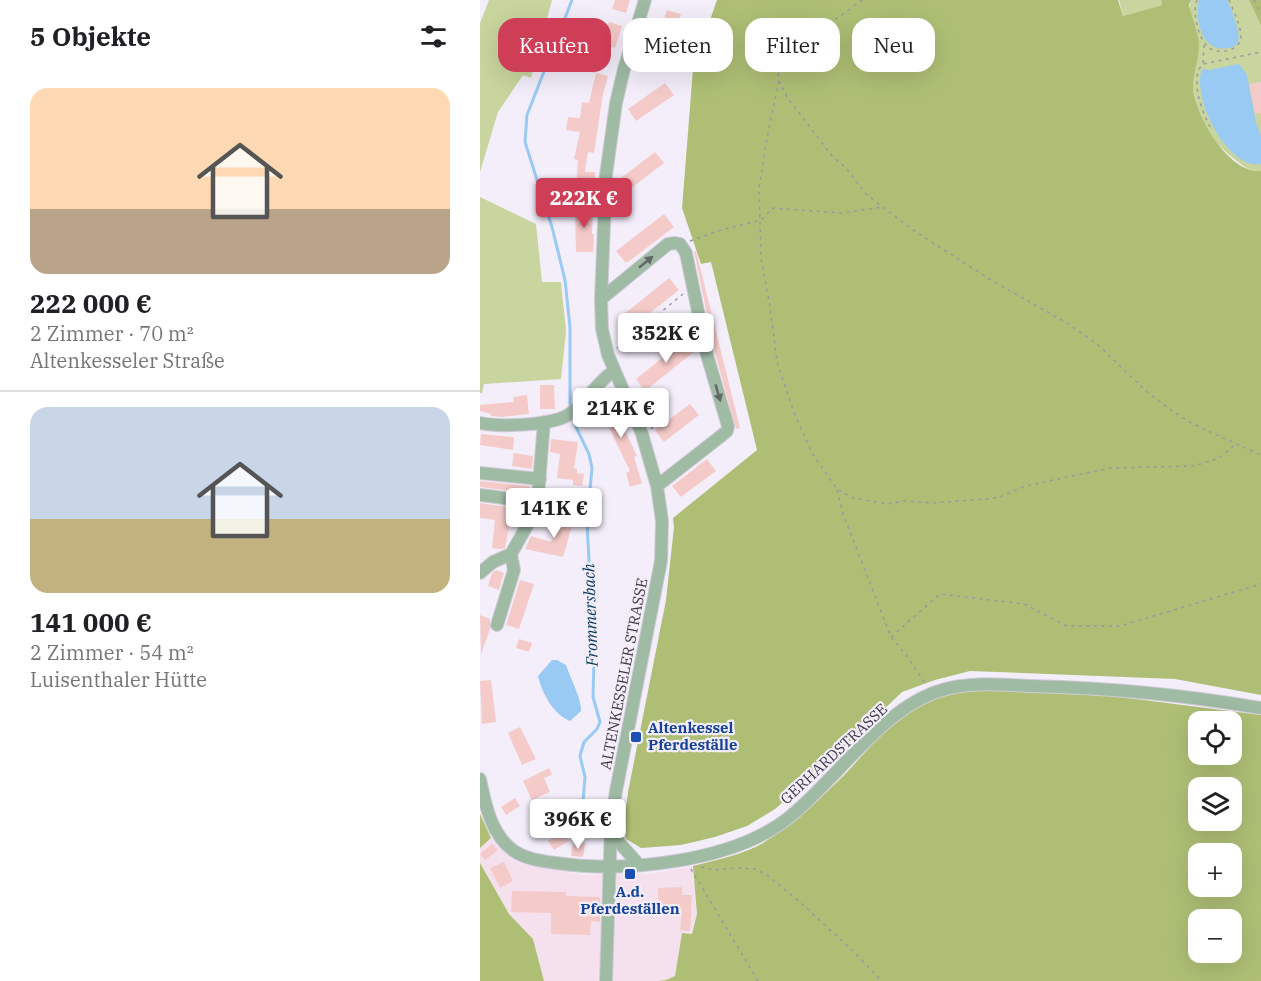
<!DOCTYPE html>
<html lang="de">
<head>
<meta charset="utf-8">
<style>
	:root { --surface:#fff; --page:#f2f2f2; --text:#202124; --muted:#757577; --line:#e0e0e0; --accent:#ce3e56 }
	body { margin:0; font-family:"IBM Plex Serif",serif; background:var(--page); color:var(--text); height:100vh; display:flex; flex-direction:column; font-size:22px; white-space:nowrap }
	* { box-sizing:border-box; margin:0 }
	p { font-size:20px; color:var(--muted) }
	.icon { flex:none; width:33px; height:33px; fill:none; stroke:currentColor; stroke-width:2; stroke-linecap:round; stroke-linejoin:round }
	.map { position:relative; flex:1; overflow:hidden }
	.sheet { display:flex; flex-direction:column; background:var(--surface); width:480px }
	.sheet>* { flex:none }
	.hud { position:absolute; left:18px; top:18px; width:570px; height:54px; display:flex; gap:12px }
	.buttons { position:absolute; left:708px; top:711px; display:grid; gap:12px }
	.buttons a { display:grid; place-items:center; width:54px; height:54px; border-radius:12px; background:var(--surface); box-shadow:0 6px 24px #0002; font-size:30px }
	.price { position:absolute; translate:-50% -51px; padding:0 14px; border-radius:6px; background:#fff; color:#222; font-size:20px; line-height:39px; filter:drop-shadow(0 2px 3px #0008) }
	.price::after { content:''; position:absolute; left:50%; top:36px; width:18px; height:14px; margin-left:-9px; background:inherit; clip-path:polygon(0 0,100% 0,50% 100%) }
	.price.selected { background:var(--accent); color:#fff }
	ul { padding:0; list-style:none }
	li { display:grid; align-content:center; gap:12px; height:318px; padding:0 30px }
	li+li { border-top:2px solid var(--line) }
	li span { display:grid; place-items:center; height:186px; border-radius:18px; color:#555 }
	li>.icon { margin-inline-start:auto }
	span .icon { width:108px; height:108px; fill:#fffc; stroke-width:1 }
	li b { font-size:26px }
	h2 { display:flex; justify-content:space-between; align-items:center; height:72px; padding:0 30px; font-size:26px }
	.pill { padding:0 21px; border-radius:18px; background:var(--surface); box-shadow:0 6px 24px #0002; font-size:21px; line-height:54px }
	.pill.selected { background:var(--accent); color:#fff }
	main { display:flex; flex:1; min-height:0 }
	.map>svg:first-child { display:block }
	.commercial { fill:#f5e0ee }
	.green { fill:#c8d59e }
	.forest { fill:#aebf75; fill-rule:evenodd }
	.water { fill:#98caf4 }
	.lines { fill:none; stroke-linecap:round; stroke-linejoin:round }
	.stream { stroke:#98caf4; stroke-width:3 }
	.building { fill:#f5cbc9 }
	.minor-casing { stroke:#d0cad7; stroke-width:14 }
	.path { stroke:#9d97a4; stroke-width:1.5; stroke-dasharray:3 4.5; stroke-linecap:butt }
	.minor { stroke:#9fbba4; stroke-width:12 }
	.oneway { fill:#616667 }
	.transit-dot { fill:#1a4fb4; stroke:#f4eefb; stroke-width:2 }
	.labels { text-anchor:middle; stroke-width:4.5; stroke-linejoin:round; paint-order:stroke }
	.street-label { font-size:15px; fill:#3f3946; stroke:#f4eefb }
	.transit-label { font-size:15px; font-weight:bold; fill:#164399; stroke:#f4eefb; text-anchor:start }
	.water-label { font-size:16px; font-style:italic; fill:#05395a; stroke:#f4eefb }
</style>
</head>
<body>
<main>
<section class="sheet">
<h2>5 Objekte<svg class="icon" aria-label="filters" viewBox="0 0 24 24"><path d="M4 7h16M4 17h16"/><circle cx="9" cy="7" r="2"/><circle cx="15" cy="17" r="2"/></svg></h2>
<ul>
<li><span style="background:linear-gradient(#ffd9b3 65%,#b9a48a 0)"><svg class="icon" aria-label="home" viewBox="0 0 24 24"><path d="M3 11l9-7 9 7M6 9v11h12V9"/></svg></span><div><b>222 000 €</b><p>2 Zimmer · 70 m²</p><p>Altenkesseler Straße</p></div></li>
<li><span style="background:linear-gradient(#c9d6e8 60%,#c2b280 0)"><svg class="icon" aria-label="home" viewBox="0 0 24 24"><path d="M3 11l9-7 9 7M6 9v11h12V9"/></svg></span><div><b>141 000 €</b><p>2 Zimmer · 54 m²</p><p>Luisenthaler Hütte</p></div></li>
</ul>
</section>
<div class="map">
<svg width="781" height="981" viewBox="0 0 781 981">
	<rect width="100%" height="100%" fill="#f4eefb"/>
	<path class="commercial" d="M11,838L27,855L39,863L102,875L169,874L213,866L217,914L212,934L202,933L195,976L186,980L178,981H64L53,939L29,914L0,863V848Z"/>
	<path class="green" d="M9,0H72L51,78L43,75L18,112L0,172V23Z
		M639,0H681L682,5L643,16Z
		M711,0H769L781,26V171C769,172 762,165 753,158C732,142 713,114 713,87C713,70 719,52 717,36C716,23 707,13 711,0Z
		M0,197L56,224L62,282H81L86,331L81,379L4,384L2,393H0Z"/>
	<path class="forest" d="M237,0H638L643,16L682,5L681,0H711L709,5C712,18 719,34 719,46C719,60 713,73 713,87C714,115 749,174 781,171V695L695,679L490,671L455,680L422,692L346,765L295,809L267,826L235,837L201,845L161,848L146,839L144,824L148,792L186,600L194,527L193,518L277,450L231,262L221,264L202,208L213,69Z
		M769,0H781V26Z
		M499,690L632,696L781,715V981H178L186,980L195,976L202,933L212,934L217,914L213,866C236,860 262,855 283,843C308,827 333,806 354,785C382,759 403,726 437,707C457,696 477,693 499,690ZM718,722H752V754H718ZM718,788H752V820H718ZM718,854H752V886H718ZM718,920H752V952H718Z
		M0,814L11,838L0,848Z
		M0,863L29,914L53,939L64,981H0Z"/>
	<path class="water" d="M719,0H747C751,8 761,33 758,41C757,46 752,48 747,48C722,53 714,19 719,0Z
		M759,64L767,75L776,123L781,136V164C748,170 711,98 722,69L729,70Z
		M72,660H77L86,665C90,677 102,700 101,711L90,721C73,714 62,693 58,676Z"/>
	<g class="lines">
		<path class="stream" d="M90,408V327L85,280L72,227L45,142L47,115L92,0
			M95,425L109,454L112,468L107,521L114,661L113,697L120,722L117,729L104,742L100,756L105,777L103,802"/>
	</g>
	<path class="building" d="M135,0H150L146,13L132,9Z
		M187,10L201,14L188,56L174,51Z
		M129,22L142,26L135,48L122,44Z
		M106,64L117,66L115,73L105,71Z
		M116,73L128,76L123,94L114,153L108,152L105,172H115L114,189L96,188L98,160L94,159L100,132L86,130L88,117L100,118L102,102L109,103Z
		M781,82V113L775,114L769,84Z
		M185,83L194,95L156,121L148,109Z
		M175,152L184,163L150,189L141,178Z
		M101,204L113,205L112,234H114L113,252H96L95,208H101Z
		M184,214L194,227L148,262H145L136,251Z
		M214,251H216L260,428L256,429L235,353Z
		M189,278L199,290L147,331L138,319Z
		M207,338L216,350L165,391L156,379Z
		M60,385H74L75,409H60Z
		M47,395L49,414L21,417L11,416V414L0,411V405L34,402L33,397Z
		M128,395L157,456L154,457L162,483L150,487L146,473L150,471L116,401Z
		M210,404L219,415L184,442L175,430Z
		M1,434L34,437L33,450L0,445Z
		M71,439L98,442L94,468L97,469V473L104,474L102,486L93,485V480L77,478L80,454L70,452Z
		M34,453L53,456L52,469L32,466Z
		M227,459L236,471L201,497L192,486Z
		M0,481L50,486V498L31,491L0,487Z
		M0,503L27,507L43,516L39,524L30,522L25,548L21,549L12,548L15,520L0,518Z
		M79,514L94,519L83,557L45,549L51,536L71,542Z
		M16,570L24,573L19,590L8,586L12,573Z
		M40,580L54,584L39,629L26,625Z
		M0,615L10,619V629L1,654Z
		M39,639L52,643L49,652L36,648Z
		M11,680L16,722L2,724L0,681Z
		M40,727L56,759L42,765L28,733Z
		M69,768L72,775L64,778L70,792L52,800L43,781Z
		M35,798L40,806L26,815L21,807Z
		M72,813L89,841L74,850L68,841L71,839L61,820Z
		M93,842L105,843L103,857L91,856Z
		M12,844L18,850L5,860L0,854Z
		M24,862L33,881L20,888L10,868Z
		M202,887V895H212L210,931L200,930L202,909H178V888Z
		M32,891L86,892V896L120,897V922L111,921L110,935L71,934V913L31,912Z"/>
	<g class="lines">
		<defs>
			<path id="minor" d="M121,299L188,244L195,243L200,244L206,253L227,355L248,426L247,431L241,436L177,486
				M0,423C20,427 75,426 91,413C108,401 116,382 134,371
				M0,473L60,479
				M0,495C23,498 37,497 53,515
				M0,573L13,562L31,554L57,508L64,422
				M17,625L34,570L31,554
				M0,779C5,804 11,835 34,851C46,859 61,861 76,863C145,873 251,862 307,819C356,781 401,708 462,690C491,681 522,685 552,686C628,688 705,695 781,708
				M132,827L138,841L159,865
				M126,981L131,825L136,791L181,561L182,521L177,486L162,434L128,355L122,329L121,299L126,175L136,103L144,69L165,0"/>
		</defs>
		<use href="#minor" class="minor-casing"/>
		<path class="path" d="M382,0L345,27L322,35L307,43L297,61L299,81L307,97L352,156L366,168L386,194L430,228L511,280L587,323L616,343L667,392L694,412L711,423L781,455
			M717,0C712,12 718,39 729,48C739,55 762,51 761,35C760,24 753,10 749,0
			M774,0L781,14
			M723,63L724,44
			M299,81L288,133L279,188L281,258L290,306L297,362L313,410L332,453L357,489L373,498L407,504L425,501L454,503L506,499L520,497L545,486L630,468L714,466L739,458L757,443
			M730,127C722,112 709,77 723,64L781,52
			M210,241L241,230L281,220L293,208L362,213L403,207
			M155,334L162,342
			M137,348L203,294
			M161,403L179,393
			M171,429L183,418L177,410L184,400
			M357,490L363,514L411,637L427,656L447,686
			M411,637L460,594L544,604L587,626H640L781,584
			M221,867L234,870L256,868L275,869L287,875L322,904L373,951L402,981
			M211,869L278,981"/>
		<use href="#minor" class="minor"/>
	</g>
	<defs><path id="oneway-solid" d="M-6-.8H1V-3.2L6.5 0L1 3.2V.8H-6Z" transform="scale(1.5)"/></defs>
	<g class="oneway">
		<use href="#oneway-solid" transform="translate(166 262) rotate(-39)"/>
		<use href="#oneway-solid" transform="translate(238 393) rotate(74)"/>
	</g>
	<g class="transit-dot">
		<rect x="150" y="731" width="12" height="12" rx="3"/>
		<rect x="144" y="868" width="12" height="12" rx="3"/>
	</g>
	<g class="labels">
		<g class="street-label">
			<text transform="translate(144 674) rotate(-79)" y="5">ALTENKESSELER STRASSE</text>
			<text transform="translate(354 754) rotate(-43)" y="5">GERHARDSTRASSE</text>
		</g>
		<g class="transit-label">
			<text x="168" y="733">Altenkessel<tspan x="168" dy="17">Pferdeställe</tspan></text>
			<text x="150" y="897" text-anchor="middle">A.d.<tspan x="150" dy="17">Pferdeställen</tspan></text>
		</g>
		<g class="water-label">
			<text transform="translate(110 615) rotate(-92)" y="6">Frommersbach</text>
		</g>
	</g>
</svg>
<div class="buttons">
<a><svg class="icon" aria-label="locate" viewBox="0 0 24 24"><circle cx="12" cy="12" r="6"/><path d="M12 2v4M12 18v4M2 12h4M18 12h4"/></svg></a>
<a><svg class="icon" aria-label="layers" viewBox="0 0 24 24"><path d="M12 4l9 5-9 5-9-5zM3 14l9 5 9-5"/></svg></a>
<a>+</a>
<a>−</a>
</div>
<b class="price selected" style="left:104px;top:229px">222K €</b>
<b class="price" style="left:186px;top:364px">352K €</b>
<b class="price" style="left:141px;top:439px">214K €</b>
<b class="price" style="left:74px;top:539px">141K €</b>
<b class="price" style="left:98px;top:850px">396K €</b>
<div class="hud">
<a class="pill selected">Kaufen</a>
<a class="pill">Mieten</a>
<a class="pill">Filter</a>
<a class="pill">Neu</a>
</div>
</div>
</main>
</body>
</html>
